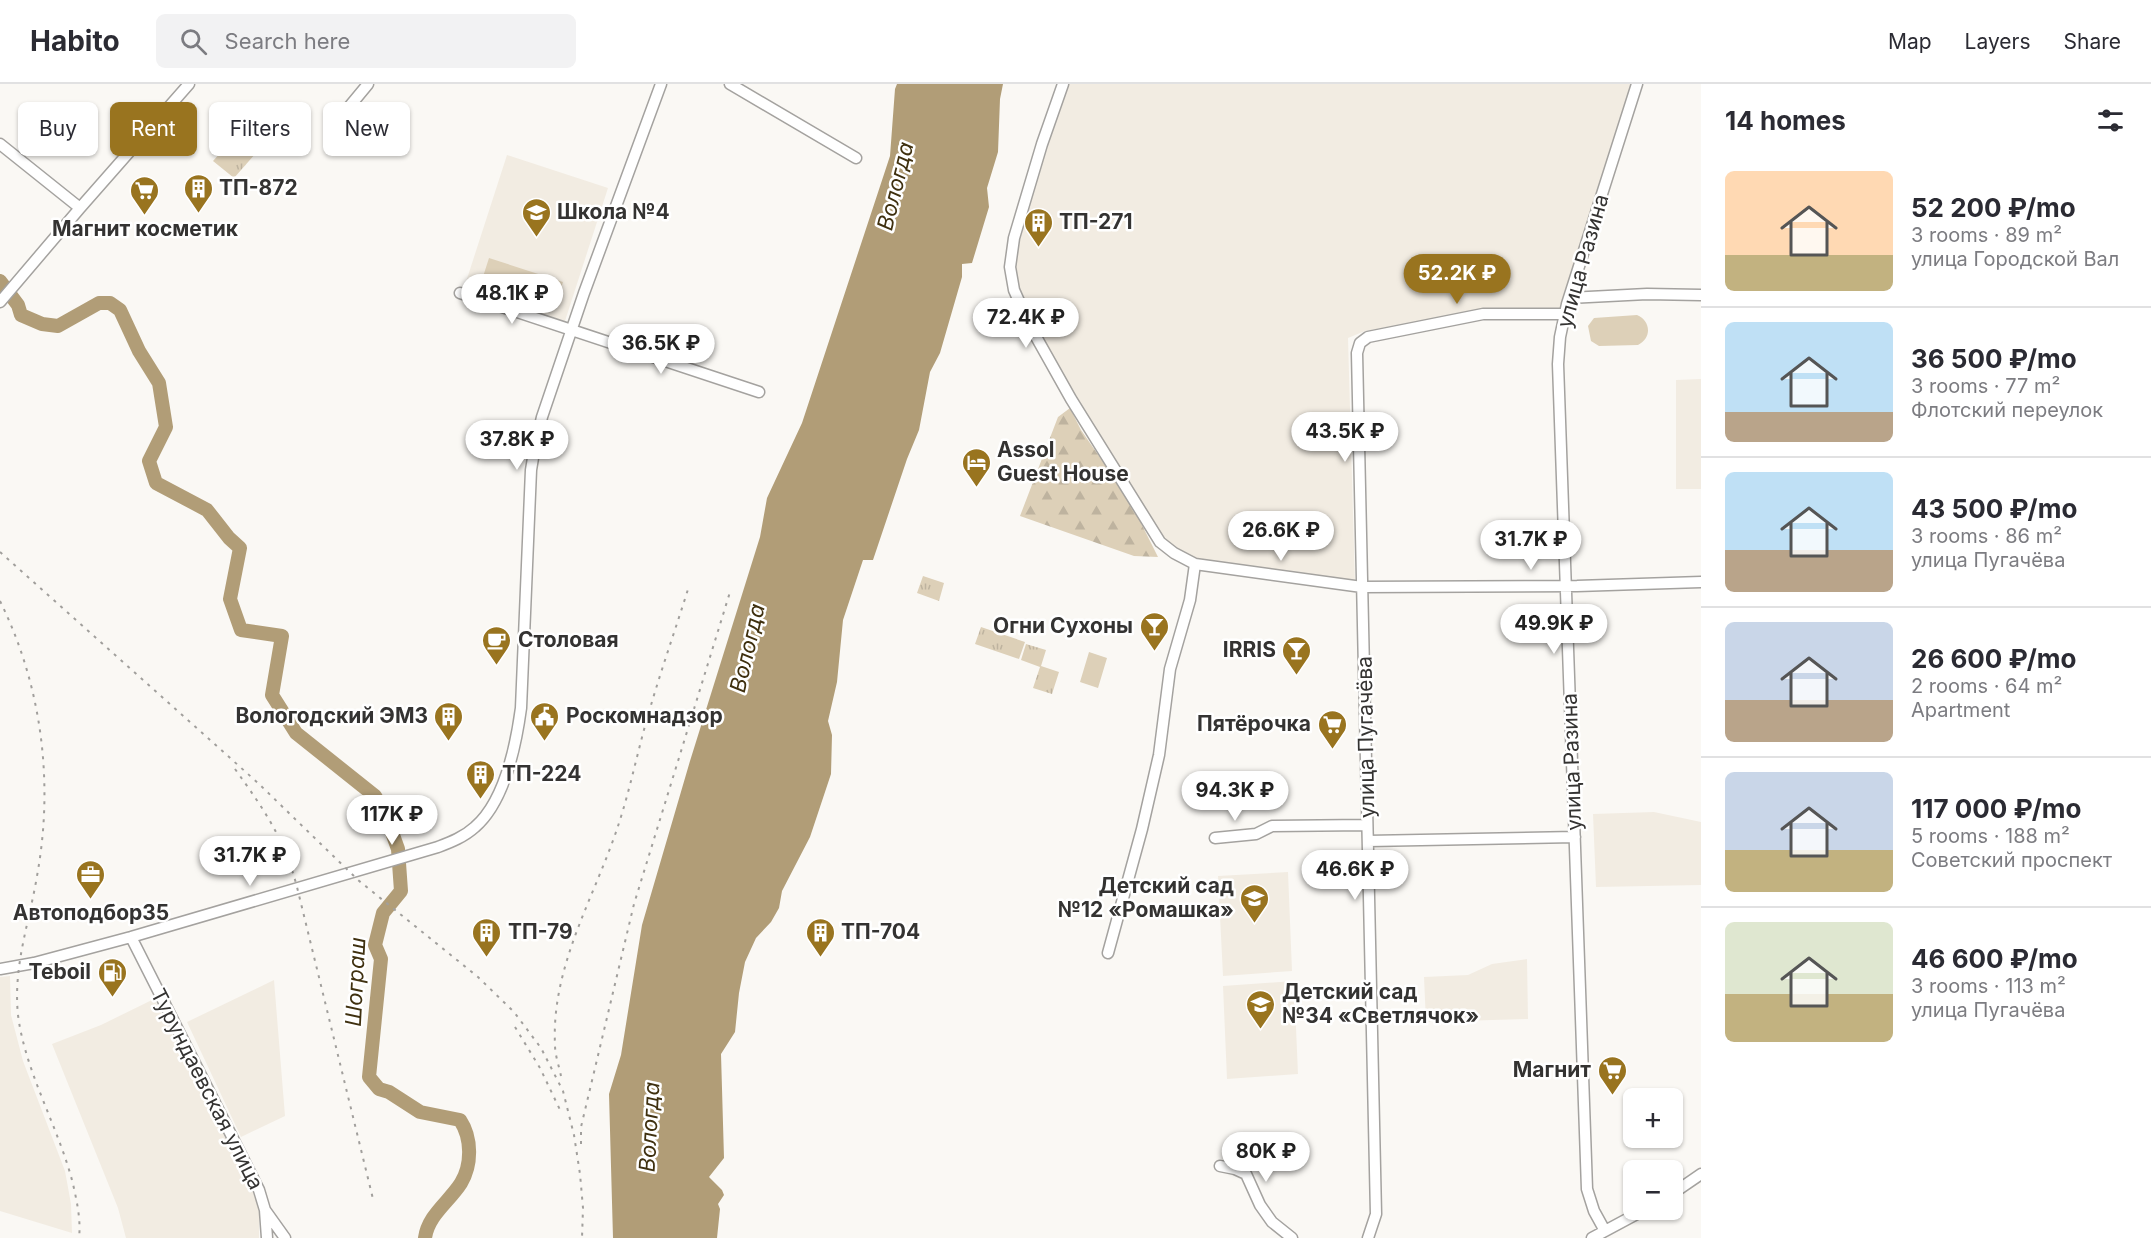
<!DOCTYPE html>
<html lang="en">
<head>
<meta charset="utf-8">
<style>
	:root { --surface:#fff; --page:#f2f2f3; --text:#2b2b33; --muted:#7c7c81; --line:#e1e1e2; --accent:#99741f }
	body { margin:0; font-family:Inter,sans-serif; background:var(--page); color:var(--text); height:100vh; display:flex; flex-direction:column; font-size:22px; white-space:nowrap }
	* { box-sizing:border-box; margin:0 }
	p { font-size:20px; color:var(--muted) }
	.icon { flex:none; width:33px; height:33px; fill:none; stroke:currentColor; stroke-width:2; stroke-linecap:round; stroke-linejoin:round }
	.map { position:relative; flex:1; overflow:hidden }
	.drawer { display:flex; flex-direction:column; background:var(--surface); width:450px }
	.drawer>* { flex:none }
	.banner { position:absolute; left:18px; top:18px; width:570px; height:54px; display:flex; gap:12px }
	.fabs { position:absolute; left:1623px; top:1004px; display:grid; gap:12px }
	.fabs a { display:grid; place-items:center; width:60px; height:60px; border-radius:9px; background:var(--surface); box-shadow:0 2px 4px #0004; font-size:30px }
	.price { position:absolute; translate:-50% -51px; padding:0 14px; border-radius:21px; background:#fff; color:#222; font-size:20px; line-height:39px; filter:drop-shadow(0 2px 3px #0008) }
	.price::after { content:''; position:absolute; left:50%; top:36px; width:18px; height:14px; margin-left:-9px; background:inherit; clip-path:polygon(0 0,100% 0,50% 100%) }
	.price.current { background:var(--accent); color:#fff }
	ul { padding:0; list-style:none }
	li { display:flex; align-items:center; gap:18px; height:150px; padding:0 24px }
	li+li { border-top:2px solid var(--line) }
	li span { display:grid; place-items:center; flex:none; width:168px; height:120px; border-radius:9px; color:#555 }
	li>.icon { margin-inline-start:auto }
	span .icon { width:72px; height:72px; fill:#fffc; stroke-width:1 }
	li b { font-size:26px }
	h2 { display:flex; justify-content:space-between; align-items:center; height:72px; padding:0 24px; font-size:26px }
	.chip { padding:0 21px; border-radius:9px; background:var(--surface); box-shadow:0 2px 4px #0004; font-size:21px; line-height:54px }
	.chip.current { background:var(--accent); color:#fff }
	header { display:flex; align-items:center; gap:36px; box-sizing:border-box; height:84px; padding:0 30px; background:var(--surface); border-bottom:2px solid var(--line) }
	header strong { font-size:28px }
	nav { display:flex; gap:33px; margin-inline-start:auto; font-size:21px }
	.search { width:420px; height:54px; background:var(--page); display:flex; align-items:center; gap:15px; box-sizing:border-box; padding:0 21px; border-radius:9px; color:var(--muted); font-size:22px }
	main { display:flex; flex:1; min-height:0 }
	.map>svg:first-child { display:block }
	.built { fill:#f2ece2 }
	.forest { fill:url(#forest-firs) }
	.park { fill:url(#park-tufts) }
	.garden { fill:#ddd0b8 }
	.water { fill:#b19d77 }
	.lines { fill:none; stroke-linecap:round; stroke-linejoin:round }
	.river { stroke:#b19d77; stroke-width:14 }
	.minor-casing { stroke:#a4a29f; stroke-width:13 }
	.minor { stroke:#fff; stroke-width:10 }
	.rail { stroke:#a19f9c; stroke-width:2; stroke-dasharray:3 6; stroke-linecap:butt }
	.labels { text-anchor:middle; stroke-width:5; stroke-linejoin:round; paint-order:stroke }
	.poi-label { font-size:21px; font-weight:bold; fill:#343332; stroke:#fff; text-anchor:start }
	.street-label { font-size:21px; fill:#343332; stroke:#fff }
	.water-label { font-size:22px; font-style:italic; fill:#3f300f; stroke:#fff }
</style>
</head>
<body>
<header>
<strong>Habito</strong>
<div class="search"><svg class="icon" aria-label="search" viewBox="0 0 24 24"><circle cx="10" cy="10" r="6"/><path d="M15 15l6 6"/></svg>Search here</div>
<nav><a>Map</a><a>Layers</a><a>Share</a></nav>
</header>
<main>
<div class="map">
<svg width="1701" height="1154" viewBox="0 0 1701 1154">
	<defs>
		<pattern id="forest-firs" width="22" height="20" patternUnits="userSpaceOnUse" patternTransform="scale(1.5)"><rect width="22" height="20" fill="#ddd0b8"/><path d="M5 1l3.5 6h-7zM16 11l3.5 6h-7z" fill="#beb39f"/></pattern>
		<pattern id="park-tufts" width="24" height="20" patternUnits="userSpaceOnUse" patternTransform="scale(1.5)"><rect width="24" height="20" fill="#ddd0b8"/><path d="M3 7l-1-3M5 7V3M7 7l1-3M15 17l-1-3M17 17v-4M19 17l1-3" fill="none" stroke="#beb39f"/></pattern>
	</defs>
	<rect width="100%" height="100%" fill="#faf8f4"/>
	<path class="built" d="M1069,0H1633L1560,225L1480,226L1365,247L1348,254L1355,500L1195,475L1176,464L1165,455L1149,432L1074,313L1034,241L1018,203L1014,183L1019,155L1046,60Z
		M507,71L608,104L565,237L464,204Z
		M1701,295V405H1676V296Z
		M1654,728L1701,738V801L1596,803L1593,730Z
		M1288,788L1292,887L1223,892L1218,792Z
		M1527,875L1528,935L1426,938L1424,893L1468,891L1492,880Z
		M10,892L11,931L23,977L65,1087L71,1120L72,1149L0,1127V893Z
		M274,896L285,1032L241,1053L187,938Z
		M1294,897L1298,990L1227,995L1223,902Z
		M154,915L253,1108L259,1127V1154H126L118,1124L52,960L101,941Z"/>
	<path class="forest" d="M1070,324L1081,346L1130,417L1158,473L1134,472L1020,432L1058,333Z"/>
	<path class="park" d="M252,33L272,51L234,94L213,77Z
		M923,492L944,499L939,517L917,509Z
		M981,543L1025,558L1019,575L975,560Z
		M1026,560L1046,566L1041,582L1059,588L1052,610L1033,604L1040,583L1021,576Z"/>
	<path class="garden" d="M489,174L563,198L554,226L480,202Z
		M1637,231C1651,237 1652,254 1638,261L1599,262L1591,257L1588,242L1594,234Z
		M1089,568L1107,574L1098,604L1080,598Z"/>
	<path class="water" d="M897,0H1003L1000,15L998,68L987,104L989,123L972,179L962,180V193L940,269L930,288L919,346L907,375L873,476H863L843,536L837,598L828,637L832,651L831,690L810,753L782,807L779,824L771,838L756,854L745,878L739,909L735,948L721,970L724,1074L709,1093L722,1106L724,1111L718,1120L720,1125L717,1154H613L609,1010L621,971L642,841L690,677L760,453L767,414L802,339L890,72L895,5Z"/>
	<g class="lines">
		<path class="river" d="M0,197L18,221L21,231L42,240L58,242L99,219H110L120,226L139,267L159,299L166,343L149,377L156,399L207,426L229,454L240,464L230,515L241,546L282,552L272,611L296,649L375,712L385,729L398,765L401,807L383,829L375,861L381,875L369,993L379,1005L389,1008L420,1028L460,1036C472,1054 472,1081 461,1099C449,1118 428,1131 425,1154"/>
		<defs>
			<path id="minor" d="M730,0L856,74
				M1063,0L1042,60L1014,154L1010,183L1014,206L1030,242L1071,315L1160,458L1174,469L1195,480L1362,503L1577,502L1701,498
				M349,23L368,0
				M0,60L80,124
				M460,209L759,308
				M1569,214L1647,210L1701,211
				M0,218L80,124L189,0
				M1215,754L1256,750L1272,742L1367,741
				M1368,757L1575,753
				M131,853L259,1106L265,1126L285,1154
				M1108,869L1142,745L1159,671L1170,585L1190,516L1195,480
				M0,885L34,879L131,853L438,763C451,758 464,753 475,743C505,717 516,661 521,624L531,386L534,368L542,333L584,209L661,0
				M1220,1082L1235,1085L1246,1090L1260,1121L1272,1138L1292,1154
				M1672,1110L1701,1090
				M265,1126L267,1154
				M1605,1147L1594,1127L1587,1105L1558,280L1560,253L1567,220L1637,0
				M1368,1154L1376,1130L1357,269L1360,259L1368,253L1483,230H1564
				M1592,1154L1646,1125"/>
		</defs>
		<use href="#minor" class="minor-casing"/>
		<use href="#minor" class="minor"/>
		<path class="rail" d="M0,468L258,699L358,796L478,893L514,928L541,964L563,1007L574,1051L580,1090L583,1124L582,1154
			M0,517C42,602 54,699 37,792C29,840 13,882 18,931C25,988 59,1044 73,1100C77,1118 81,1136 79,1154
			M235,685C265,727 284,754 297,803L373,1115
			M515,943L540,984L562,1030
			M561,992C559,982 555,971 555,961C551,881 596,811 619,739C631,702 638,665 649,628C661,586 676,544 689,502
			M581,1060V1043L634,820L730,508"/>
	</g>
	<defs>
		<symbol id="building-pin" viewBox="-11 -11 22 30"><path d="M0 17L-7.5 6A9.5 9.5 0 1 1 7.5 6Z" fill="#99741f" stroke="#fff"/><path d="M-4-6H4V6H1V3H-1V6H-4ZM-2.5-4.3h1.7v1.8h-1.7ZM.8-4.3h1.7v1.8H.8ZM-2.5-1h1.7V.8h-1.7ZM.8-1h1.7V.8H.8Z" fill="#fff"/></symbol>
		<symbol id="supermarket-pin" viewBox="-11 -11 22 30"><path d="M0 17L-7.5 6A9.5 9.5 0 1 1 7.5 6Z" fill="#99741f" stroke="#fff"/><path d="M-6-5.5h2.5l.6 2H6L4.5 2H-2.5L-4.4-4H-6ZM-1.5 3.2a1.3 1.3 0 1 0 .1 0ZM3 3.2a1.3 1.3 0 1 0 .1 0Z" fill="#fff"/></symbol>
		<symbol id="school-pin" viewBox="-11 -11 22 30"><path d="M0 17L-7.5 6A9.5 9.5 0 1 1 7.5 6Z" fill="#99741f" stroke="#fff"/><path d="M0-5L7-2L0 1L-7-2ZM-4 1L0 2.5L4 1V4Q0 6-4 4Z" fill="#fff"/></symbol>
		<symbol id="hotel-pin" viewBox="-11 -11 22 30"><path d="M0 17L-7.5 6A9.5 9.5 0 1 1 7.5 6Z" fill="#99741f" stroke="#fff"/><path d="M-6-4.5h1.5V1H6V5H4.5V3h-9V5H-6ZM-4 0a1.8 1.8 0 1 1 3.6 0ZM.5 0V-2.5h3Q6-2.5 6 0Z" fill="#fff"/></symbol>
		<symbol id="bar-pin" viewBox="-11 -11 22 30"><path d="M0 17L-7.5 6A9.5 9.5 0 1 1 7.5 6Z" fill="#99741f" stroke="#fff"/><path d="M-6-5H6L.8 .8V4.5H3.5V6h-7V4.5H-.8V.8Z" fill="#fff"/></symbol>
		<symbol id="cafe-pin" viewBox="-11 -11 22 30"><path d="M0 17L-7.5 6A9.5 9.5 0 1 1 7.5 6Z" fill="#99741f" stroke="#fff"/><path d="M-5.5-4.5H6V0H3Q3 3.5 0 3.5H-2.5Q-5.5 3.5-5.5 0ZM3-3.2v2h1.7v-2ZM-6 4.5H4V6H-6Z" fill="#fff"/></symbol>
		<symbol id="civic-pin" viewBox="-11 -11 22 30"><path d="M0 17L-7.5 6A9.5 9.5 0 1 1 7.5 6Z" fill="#99741f" stroke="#fff"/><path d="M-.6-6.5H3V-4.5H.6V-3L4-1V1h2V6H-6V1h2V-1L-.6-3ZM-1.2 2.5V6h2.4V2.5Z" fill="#fff"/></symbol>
		<symbol id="office-pin" viewBox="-11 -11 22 30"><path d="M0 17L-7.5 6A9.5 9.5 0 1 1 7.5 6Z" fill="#99741f" stroke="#fff"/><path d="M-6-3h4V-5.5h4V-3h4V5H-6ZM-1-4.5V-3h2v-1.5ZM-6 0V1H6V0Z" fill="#fff"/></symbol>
		<symbol id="fuel-pin" viewBox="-11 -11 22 30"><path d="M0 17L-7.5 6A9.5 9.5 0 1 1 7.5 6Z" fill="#99741f" stroke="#fff"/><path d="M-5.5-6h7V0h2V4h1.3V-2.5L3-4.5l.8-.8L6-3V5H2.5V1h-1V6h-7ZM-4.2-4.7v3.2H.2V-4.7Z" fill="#fff"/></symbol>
	</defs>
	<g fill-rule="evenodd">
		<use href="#building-pin" x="182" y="88" width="33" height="45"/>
		<use href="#supermarket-pin" x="128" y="90" width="33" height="45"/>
		<use href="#school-pin" x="520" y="112" width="33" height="45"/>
		<use href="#building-pin" x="1022" y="122" width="33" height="45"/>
		<use href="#hotel-pin" x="960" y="362" width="33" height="45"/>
		<use href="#bar-pin" x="1138" y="526" width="33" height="45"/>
		<use href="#cafe-pin" x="480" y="540" width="33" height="45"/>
		<use href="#bar-pin" x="1280" y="550" width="33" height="45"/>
		<use href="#building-pin" x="432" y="616" width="33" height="45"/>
		<use href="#civic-pin" x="528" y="616" width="33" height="45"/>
		<use href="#supermarket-pin" x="1316" y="624" width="33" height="45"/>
		<use href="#building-pin" x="464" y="674" width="33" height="45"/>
		<use href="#office-pin" x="74" y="774" width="33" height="45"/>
		<use href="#school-pin" x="1238" y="798" width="33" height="45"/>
		<use href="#building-pin" x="470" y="832" width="33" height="45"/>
		<use href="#building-pin" x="804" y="832" width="33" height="45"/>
		<use href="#fuel-pin" x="96" y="872" width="33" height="45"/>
		<use href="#school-pin" x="1244" y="904" width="33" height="45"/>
		<use href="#supermarket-pin" x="1596" y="970" width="33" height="45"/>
	</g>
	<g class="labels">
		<g class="poi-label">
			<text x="219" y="111">ТП-872</text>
			<text x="557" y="135">Школа №4</text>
			<text x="1059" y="145">ТП-271</text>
			<text x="145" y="152" text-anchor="middle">Магнит косметик</text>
			<text x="997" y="373">Assol<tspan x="997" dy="24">Guest House</tspan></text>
			<text x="1133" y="549" text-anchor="end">Огни Сухоны</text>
			<text x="518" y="563">Столовая</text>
			<text x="1276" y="573" text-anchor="end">IRRIS</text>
			<text x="428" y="639" text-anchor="end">Вологодский ЭМЗ</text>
			<text x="566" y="639">Роскомнадзор</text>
			<text x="1311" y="647" text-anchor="end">Пятёрочка</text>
			<text x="502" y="697">ТП-224</text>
			<text x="1234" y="809" text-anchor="end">Детский сад<tspan x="1234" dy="24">№12 «Ромашка»</tspan></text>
			<text x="91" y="836" text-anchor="middle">Автоподбор35</text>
			<text x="508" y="855">ТП-79</text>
			<text x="841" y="855">ТП-704</text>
			<text x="91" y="895" text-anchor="end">Teboil</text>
			<text x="1282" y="915">Детский сад<tspan x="1282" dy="24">№34 «Светлячок»</tspan></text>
			<text x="1591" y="993" text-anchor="end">Магнит</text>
		</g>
		<g class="street-label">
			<text transform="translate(1583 177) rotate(-74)" y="7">улица Разина</text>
			<text transform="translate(1366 653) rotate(-91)" y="7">улица Пугачёва</text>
			<text transform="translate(1572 678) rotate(-92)" y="7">улица Разина</text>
			<text transform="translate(207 1005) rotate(63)" y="7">Турундаевская улица</text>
		</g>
		<g class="water-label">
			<text transform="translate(895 102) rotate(-76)" y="8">Вологда</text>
			<text transform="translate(747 564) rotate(-77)" y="8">Вологда</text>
			<text transform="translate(355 898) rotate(-87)" y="8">Шограш</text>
			<text transform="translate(649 1043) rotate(-87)" y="8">Вологда</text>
		</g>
	</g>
</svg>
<div class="fabs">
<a>+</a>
<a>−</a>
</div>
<b class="price current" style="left:1457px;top:221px">52.2K ₽</b>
<b class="price" style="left:512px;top:241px">48.1K ₽</b>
<b class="price" style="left:1026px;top:265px">72.4K ₽</b>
<b class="price" style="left:661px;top:291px">36.5K ₽</b>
<b class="price" style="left:1345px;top:379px">43.5K ₽</b>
<b class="price" style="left:517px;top:387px">37.8K ₽</b>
<b class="price" style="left:1281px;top:478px">26.6K ₽</b>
<b class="price" style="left:1531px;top:487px">31.7K ₽</b>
<b class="price" style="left:1554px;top:571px">49.9K ₽</b>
<b class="price" style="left:1235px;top:738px">94.3K ₽</b>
<b class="price" style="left:392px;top:762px">117K ₽</b>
<b class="price" style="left:250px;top:803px">31.7K ₽</b>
<b class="price" style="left:1355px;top:817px">46.6K ₽</b>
<b class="price" style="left:1266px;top:1099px">80K ₽</b>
<div class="banner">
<a class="chip">Buy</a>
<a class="chip current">Rent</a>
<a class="chip">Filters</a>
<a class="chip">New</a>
</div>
</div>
<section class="drawer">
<h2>14 homes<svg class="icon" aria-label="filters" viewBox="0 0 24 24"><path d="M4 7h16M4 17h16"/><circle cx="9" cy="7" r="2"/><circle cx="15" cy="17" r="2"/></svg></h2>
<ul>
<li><span style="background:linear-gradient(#ffd9b3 70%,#c2b280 0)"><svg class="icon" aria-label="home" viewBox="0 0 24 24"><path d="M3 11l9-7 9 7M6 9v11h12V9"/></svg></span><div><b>52 200 ₽/mo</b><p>3 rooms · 89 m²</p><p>улица Городской Вал</p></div></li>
<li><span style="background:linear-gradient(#bfe0f5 75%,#b9a48a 0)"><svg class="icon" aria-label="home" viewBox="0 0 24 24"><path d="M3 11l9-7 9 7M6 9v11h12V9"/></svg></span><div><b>36 500 ₽/mo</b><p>3 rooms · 77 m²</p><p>Флотский переулок</p></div></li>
<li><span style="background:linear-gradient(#bfe0f5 65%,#b9a48a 0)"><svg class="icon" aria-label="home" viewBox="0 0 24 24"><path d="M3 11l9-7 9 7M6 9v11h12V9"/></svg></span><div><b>43 500 ₽/mo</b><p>3 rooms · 86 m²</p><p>улица Пугачёва</p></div></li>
<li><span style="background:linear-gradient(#c9d6e8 65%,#b9a48a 0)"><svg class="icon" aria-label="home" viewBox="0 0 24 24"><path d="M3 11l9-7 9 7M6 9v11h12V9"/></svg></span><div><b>26 600 ₽/mo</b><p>2 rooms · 64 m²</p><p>Apartment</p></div></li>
<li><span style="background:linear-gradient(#c9d6e8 65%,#c2b280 0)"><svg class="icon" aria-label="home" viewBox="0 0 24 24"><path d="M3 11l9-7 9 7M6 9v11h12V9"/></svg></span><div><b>117 000 ₽/mo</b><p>5 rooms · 188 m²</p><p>Советский проспект</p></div></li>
<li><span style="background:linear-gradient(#dfe7d0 60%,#c2b280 0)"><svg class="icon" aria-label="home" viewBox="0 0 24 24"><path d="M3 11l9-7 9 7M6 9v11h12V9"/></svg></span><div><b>46 600 ₽/mo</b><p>3 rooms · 113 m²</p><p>улица Пугачёва</p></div></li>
</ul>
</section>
</main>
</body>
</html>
